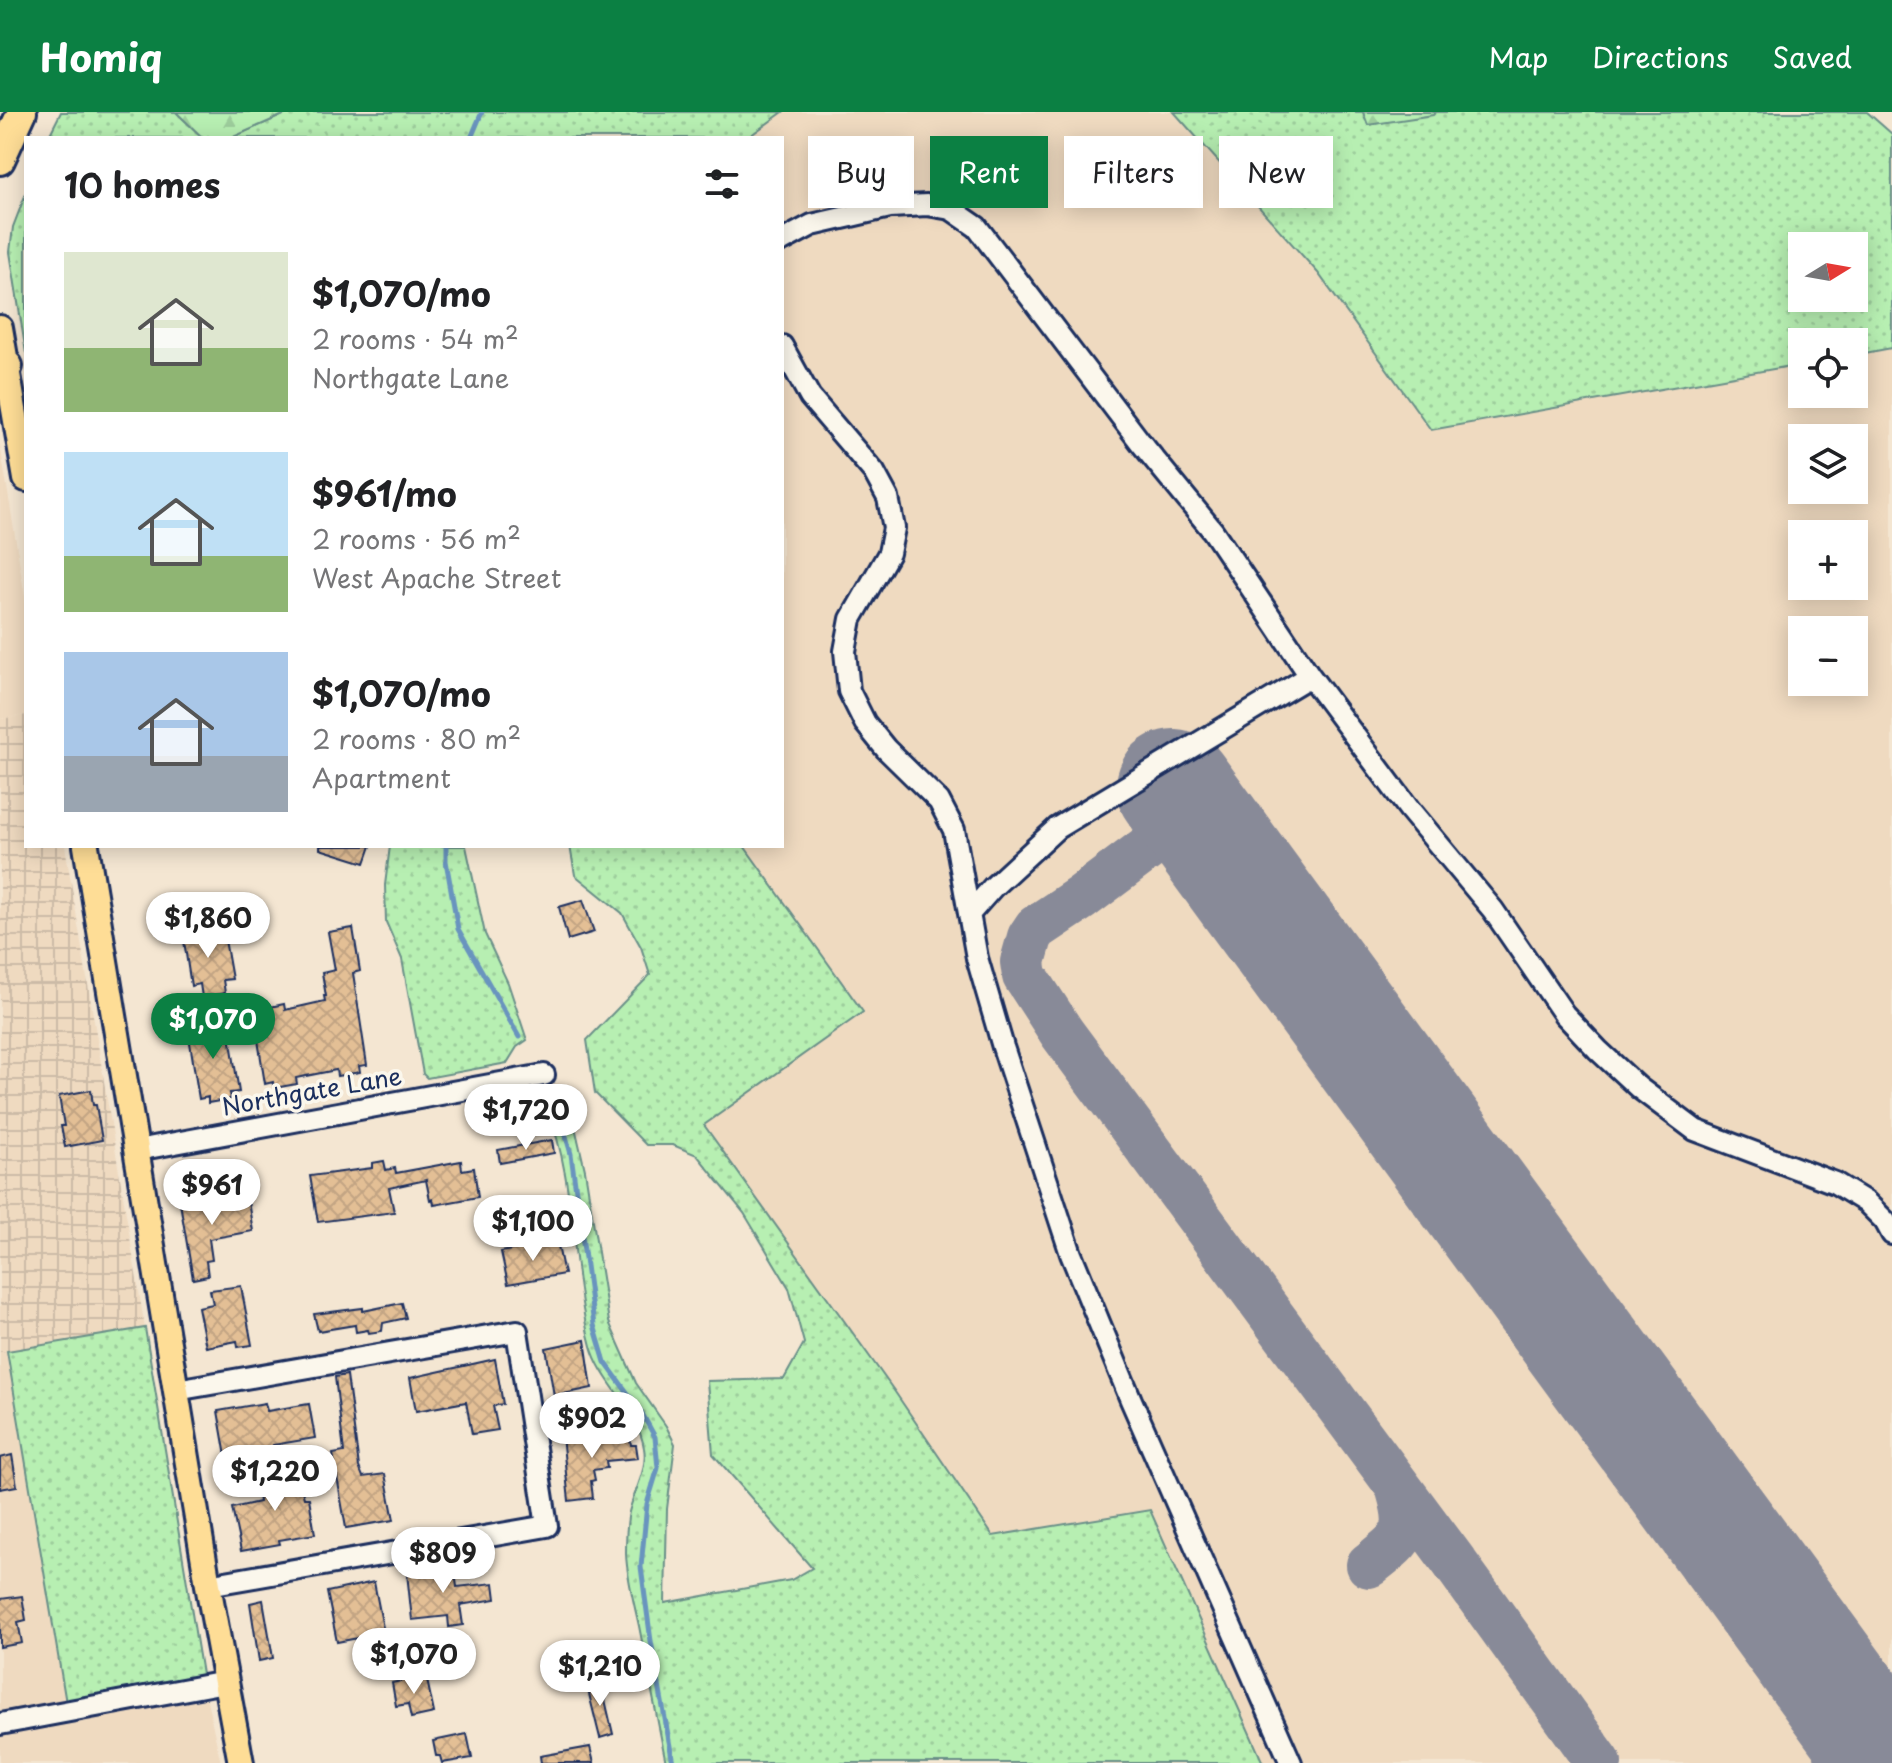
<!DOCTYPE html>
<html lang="en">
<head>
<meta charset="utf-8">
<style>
	:root { --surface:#fff; --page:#f2f2f2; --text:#202124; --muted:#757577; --accent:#0b8043 }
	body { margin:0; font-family:"Playpen Sans",sans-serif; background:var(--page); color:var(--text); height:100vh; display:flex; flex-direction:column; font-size:30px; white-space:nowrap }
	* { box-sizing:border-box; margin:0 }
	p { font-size:26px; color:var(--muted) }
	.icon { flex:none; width:44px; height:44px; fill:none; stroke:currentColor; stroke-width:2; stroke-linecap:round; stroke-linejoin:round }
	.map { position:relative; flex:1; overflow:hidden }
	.side { position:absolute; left:24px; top:24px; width:760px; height:712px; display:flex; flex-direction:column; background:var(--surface); border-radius:0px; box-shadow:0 4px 20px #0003 }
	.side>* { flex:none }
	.top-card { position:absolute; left:808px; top:24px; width:760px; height:72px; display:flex; gap:16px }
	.needle { width:52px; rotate:79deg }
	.tools { position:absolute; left:1788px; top:120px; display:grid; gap:16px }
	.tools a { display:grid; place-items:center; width:80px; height:80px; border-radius:0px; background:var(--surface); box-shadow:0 4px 20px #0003; font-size:40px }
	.price { position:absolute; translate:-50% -68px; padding:0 18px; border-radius:28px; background:#fff; color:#222; font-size:26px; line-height:52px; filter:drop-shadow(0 2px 4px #0008) }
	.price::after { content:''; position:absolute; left:50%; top:48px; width:24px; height:18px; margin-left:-12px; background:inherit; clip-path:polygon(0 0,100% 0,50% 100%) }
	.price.current { background:var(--accent); color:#fff }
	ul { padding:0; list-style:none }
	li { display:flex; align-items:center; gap:24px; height:200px; padding:0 40px }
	li span { display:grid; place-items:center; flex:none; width:224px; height:160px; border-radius:0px; color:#555 }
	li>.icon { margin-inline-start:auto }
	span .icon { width:96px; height:96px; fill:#fffc; stroke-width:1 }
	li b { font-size:34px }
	h2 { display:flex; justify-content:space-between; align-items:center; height:96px; padding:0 40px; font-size:34px }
	.chip { padding:0 28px; border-radius:0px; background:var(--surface); box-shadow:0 4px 20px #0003; font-size:28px; line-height:72px }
	.chip.current { background:var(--accent); color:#fff }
	header { display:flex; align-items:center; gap:48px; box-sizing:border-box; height:112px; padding:0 40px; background:var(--accent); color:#fff }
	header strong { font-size:38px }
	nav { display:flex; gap:44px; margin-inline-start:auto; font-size:28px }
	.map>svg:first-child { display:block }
	.built { fill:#efdac0; fill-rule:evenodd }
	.industrial { fill:url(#industrial-grid) }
	.green { fill:url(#green-dots); stroke:#698f88; stroke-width:2; fill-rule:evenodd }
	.forest { fill:url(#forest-firs); stroke:#698f88; stroke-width:2 }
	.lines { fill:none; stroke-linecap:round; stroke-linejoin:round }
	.stream { stroke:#6994be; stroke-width:5 }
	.taxiway { stroke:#888a98; stroke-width:46 }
	.runway { stroke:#888a98; stroke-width:116 }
	.building { fill:url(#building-cross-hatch); stroke:#1b2f5e; stroke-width:2 }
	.minor-casing { stroke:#1b2f5e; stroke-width:26 }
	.major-casing { stroke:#1b2f5e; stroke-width:30 }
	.highway-casing { stroke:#1b2f5e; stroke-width:34 }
	.minor { stroke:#fbf7ec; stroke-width:20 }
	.major { stroke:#fedd96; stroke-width:24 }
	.highway { stroke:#fedd96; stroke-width:28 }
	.labels { text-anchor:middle; stroke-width:7; stroke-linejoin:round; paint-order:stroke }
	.street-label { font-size:24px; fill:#1b2f5e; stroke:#fbf7ec }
</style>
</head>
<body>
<header>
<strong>Homiq</strong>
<nav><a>Map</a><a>Directions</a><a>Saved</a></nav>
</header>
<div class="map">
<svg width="1892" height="1651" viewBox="0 0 1892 1651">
	<defs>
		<pattern id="industrial-grid" width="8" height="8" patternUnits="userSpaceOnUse" patternTransform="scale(2)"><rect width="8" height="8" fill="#efdac0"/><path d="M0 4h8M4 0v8" fill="none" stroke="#ccbba7"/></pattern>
		<pattern id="green-dots" width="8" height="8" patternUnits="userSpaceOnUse" patternTransform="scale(2)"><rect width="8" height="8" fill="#b7efb2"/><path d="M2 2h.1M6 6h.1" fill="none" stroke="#9dcd9c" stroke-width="1.8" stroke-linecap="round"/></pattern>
		<pattern id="forest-firs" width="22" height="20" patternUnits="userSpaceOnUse" patternTransform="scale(2)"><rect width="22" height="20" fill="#b7efb2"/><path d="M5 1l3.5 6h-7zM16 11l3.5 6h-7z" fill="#9dcd9c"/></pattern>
		<pattern id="building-cross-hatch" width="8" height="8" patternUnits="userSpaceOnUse" patternTransform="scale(2)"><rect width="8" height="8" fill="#e3bf95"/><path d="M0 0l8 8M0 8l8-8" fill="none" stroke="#c2a483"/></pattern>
	</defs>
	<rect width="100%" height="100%" fill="#f4e6d2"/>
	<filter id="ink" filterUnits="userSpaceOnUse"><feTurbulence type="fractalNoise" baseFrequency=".0125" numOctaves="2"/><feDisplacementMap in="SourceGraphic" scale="16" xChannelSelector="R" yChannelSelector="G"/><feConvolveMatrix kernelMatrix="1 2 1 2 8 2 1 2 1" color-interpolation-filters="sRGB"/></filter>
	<g filter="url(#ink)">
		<path class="built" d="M783,0H1174L1318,161L1431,318L1802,252V282H1854V243L1892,236V1651H1263L1150,1398L993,1424L895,1280L704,1013L863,900L744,734H782V26H748ZM1802,326H1854V378H1802ZM1802,422H1854V474H1802ZM1802,518H1854V570H1802Z
			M0,332L26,491V603L0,607Z
			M7,1239L66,1591L0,1602V1240Z
			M200,1584H206L221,1651H0V1622Z"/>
		<path class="industrial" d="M26,603V734H65L145,1216L0,1240V607Z"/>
		<path class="green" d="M61,0H176L203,26H48Z
			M290,0H783L747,26H231Z
			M1174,0H1363L1368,13L1437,0H1867L1892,22V236L1854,243V230H1802V252L1431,318L1318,161ZM1802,134H1854V186H1802Z
			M26,81V241L10,140L13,115Z
			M390,734H466L485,822L508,871L527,928L517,935L507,951L427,966L423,962L402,847L386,810L385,773Z
			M570,734H744L863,900L704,1013L895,1280L993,1424L1150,1398L1263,1651H666C657,1605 648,1560 639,1514C634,1491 627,1466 626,1442C626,1429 626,1413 629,1400C634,1379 648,1357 644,1336C638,1297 601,1271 591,1234C570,1156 577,1072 547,996L564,990L572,1002L585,1058L609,1210L636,1271L666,1314L675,1332L667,1397L665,1491L791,1468L812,1456L713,1342L707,1269L784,1267L804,1231L789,1176L744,1101L697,1043L673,1033H646L595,981L587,928L650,863L641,835L622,801L575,763Z
			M145,1216L202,1562L192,1570L66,1591L7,1239Z"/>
		<path class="forest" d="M176,0H290L231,26H203Z
			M1363,0H1436L1433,3L1368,13Z"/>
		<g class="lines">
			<path class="stream" d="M471,26L482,0
				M446,734V749L458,817L519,925
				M558,996L571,1042L594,1213L605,1250L640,1298L655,1325L658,1356L647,1392L641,1455L651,1529L673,1651"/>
			<path class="taxiway" d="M1193,702L1081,786L1036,816L1030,825L1023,850L1025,864L1062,921L1452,1447L1599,1651
				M1369,1453C1403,1426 1412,1423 1399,1378"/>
			<path class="runway" d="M1174,675L1890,1651"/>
		</g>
		<path class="building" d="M320,734H371L365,751L320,737Z
			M583,788L594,820L568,828L559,795Z
			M213,811L215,823L224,822L232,867L223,868L225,881L202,885L200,872L191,874L184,829L192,827L190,815Z
			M353,816L360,859L353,861L367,953L359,954L360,960L337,964L336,958L296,966L297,972L274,976L273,970L265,972L254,903L262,902L261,897L284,892L285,898L325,889L324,884H326L322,861L335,858L328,820Z
			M218,907L219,912L228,911L239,980L230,981L231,987L208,991V985L199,987L188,918L196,916L195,911Z
			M91,978L93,993H96L102,1028L65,1035L61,1014H64L59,984Z
			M552,1028L554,1041L500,1051L498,1038Z
			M384,1049L386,1058L395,1056L396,1061L461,1049L462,1058L474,1056L478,1085L434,1093L433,1087L430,1088L426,1068L389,1076L394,1100L318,1110L310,1064L372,1056V1051Z
			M247,1084L253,1119L209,1127L212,1148L206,1149L208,1164L193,1167L180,1091L203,1087V1092Z
			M557,1129L564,1162L508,1172L501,1140Z
			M241,1174L252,1233L238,1235L237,1229L206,1235L198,1195L213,1192L210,1178Z
			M402,1191L406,1206L383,1211L382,1219L369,1221L368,1218L356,1220L355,1213L318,1219L314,1202L363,1196V1199Z
			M585,1228L592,1276L554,1284L546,1236Z
			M495,1247L503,1292L493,1294L498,1318L472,1322L466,1290L416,1299L410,1266Z
			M347,1263L359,1355L363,1365L385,1362L394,1408L346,1416L333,1342L344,1340L335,1265Z
			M265,1291L267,1299L309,1292L315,1326L273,1333L274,1342L227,1350L218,1299Z
			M584,1322V1327L629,1323L631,1333H636L638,1346L606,1349L607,1356L593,1358L595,1368L591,1369L593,1386L569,1389L562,1324Z
			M12,1343L17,1374L0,1377V1346Z
			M296,1356L304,1386H309L315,1422L279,1428L280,1432L241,1439L232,1396L259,1390L257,1375L268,1373L266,1362Z
			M454,1454L457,1475L494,1471L496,1487L460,1493L463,1513L449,1515L448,1504L412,1508L407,1461Z
			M374,1470L384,1521L337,1530L327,1480Z
			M22,1484L26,1508L18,1510L22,1531L0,1535V1487Z
			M263,1488L273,1546L259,1549L250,1491Z
			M426,1563L434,1601L411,1606L408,1592L396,1594L392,1571Z
			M600,1566L613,1622L600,1626L586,1570Z
			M467,1622L472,1646L442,1651L440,1644H436L433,1629Z
			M590,1635L594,1651H541L540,1644Z"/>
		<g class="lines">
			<defs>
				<path id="minor" d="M782,129L812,113L890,95L927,93L951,97L977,115L1141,331L1213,419L1310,564L1409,697L1493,798L1564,902L1598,938L1639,976L1695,1018L1835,1071L1866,1090L1885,1109L1892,1122
					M782,234L810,285L874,360L888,386L894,416L889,441L851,507L845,539L849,579L865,611L886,637L939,689L954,718L977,846L1003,935L1071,1142L1131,1288L1291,1651
					M970,801L993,775L1057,716L1310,564
					M137,1038L544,963
					M176,1278L517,1219L547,1414L208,1473
					M0,1612L225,1570"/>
				<path id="major" d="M0,216L26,367
					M86,734L208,1473L241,1651"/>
				<path id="highway" d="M0,48L22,0
					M0,245L8,254"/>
			</defs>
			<use href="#minor" class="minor-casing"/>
			<use href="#major" class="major-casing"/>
			<use href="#highway" class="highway-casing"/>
			<use href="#minor" class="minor"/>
			<use href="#major" class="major"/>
			<use href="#highway" class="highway"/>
		</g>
	</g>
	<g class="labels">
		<g class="street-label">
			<text transform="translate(312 980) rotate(-10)" y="8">Northgate Lane</text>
		</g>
	</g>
</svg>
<div class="tools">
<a><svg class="needle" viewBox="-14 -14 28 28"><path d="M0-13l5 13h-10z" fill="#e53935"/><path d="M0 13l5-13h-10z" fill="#757577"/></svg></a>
<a><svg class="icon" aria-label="locate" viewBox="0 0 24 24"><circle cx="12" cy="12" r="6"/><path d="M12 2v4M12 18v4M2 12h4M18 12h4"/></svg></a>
<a><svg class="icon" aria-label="layers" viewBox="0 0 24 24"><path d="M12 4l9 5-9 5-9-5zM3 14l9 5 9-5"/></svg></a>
<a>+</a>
<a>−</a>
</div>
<b class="price" style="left:208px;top:848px">$1,860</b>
<b class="price current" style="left:213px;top:949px">$1,070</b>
<b class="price" style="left:526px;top:1040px">$1,720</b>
<b class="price" style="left:212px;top:1115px">$961</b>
<b class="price" style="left:533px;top:1151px">$1,100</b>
<b class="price" style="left:592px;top:1348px">$902</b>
<b class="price" style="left:275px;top:1401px">$1,220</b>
<b class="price" style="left:443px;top:1483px">$809</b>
<b class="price" style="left:414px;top:1584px">$1,070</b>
<b class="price" style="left:600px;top:1596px">$1,210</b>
<div class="top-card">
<a class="chip">Buy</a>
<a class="chip current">Rent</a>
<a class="chip">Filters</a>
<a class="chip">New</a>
</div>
<section class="side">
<h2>10 homes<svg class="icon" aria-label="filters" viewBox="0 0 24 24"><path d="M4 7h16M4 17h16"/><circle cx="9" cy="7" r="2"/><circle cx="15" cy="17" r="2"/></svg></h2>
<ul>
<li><span style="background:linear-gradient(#dfe7d0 60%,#8fb573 0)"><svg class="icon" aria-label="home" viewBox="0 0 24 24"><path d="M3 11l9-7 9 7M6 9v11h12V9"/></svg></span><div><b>$1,070/mo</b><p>2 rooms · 54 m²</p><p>Northgate Lane</p></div></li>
<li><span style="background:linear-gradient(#bfe0f5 65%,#8fb573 0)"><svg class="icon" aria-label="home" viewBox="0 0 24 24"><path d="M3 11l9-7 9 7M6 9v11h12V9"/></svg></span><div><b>$961/mo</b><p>2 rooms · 56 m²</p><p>West Apache Street</p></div></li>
<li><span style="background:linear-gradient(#a9c7e8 65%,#9aa5b1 0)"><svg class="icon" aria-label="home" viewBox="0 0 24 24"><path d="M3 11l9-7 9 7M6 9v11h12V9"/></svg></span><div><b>$1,070/mo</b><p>2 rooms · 80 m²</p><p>Apartment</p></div></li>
</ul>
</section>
</div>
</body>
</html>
